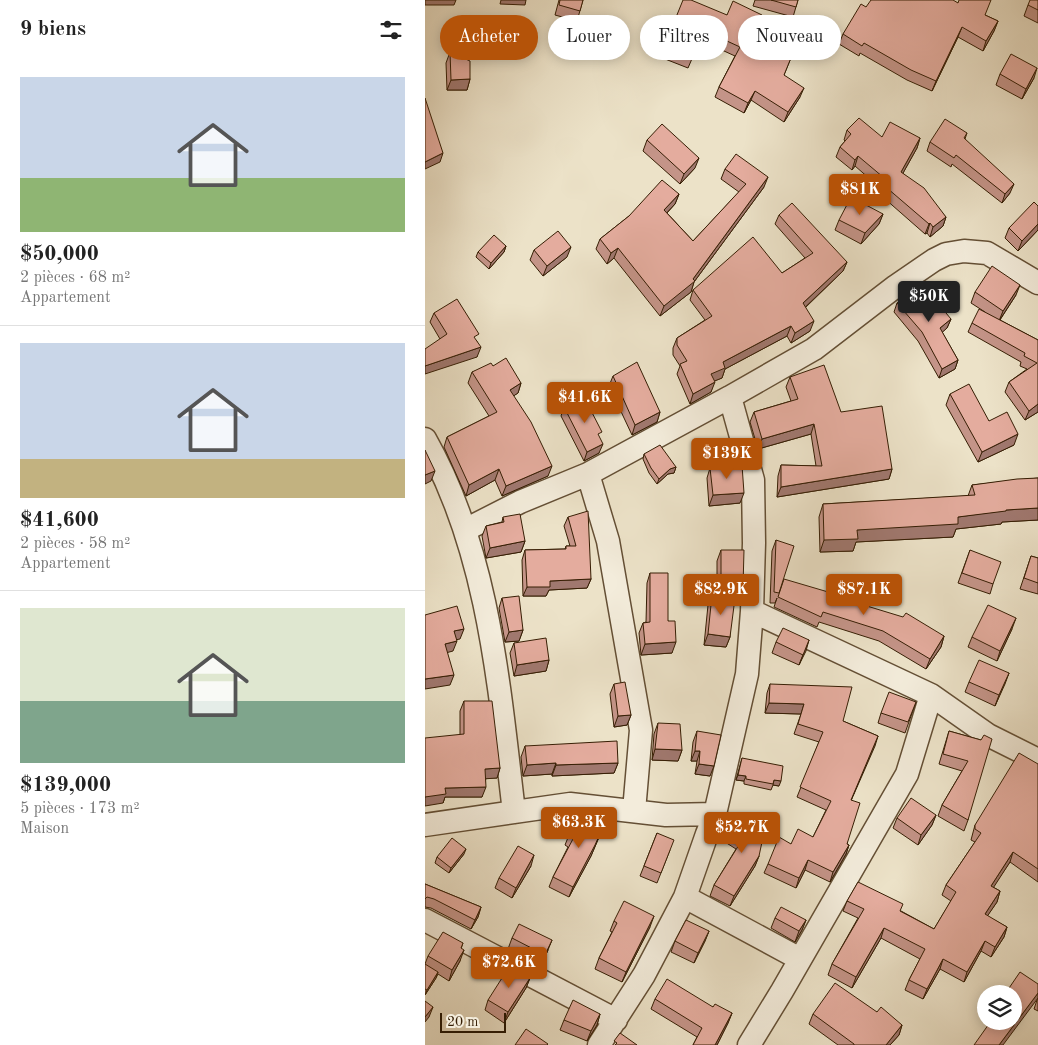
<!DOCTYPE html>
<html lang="fr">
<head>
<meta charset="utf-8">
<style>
	:root { --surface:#fff; --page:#f2f2f2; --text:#222; --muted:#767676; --line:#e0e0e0; --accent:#b45309 }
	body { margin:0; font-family:"Old Standard TT",serif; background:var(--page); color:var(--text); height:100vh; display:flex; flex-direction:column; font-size:19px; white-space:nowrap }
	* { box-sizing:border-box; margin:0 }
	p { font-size:16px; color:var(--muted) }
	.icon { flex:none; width:28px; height:28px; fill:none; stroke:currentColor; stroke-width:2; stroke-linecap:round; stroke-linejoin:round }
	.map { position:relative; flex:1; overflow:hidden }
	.panel { display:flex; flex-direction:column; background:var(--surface); width:425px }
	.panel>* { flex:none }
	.banner { position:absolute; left:15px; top:15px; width:475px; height:45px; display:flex; gap:10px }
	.fabs { position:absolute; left:552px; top:985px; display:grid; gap:10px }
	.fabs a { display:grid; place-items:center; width:45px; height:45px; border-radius:50%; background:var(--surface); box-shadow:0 2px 12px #0003; font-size:25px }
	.scale { position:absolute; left:15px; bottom:12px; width:66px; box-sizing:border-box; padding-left:5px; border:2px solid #361e04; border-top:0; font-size:14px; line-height:18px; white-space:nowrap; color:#361e04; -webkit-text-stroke:4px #f3ecdb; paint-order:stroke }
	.price { position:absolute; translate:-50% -42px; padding:0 11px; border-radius:5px; background:var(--accent); color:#fff; font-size:16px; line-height:32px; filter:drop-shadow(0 1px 2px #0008) }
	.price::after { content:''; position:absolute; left:50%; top:30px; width:15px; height:11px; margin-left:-8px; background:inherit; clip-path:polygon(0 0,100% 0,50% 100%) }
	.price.current { background:#222; color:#fff }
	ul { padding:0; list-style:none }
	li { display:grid; align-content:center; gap:10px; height:265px; padding:0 20px }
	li+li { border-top:1px solid var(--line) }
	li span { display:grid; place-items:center; height:155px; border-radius:0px; color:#555 }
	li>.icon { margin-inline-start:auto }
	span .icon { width:90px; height:90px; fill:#fffc; stroke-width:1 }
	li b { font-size:21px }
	h2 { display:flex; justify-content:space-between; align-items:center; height:60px; padding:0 20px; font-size:21px }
	.chip { padding:0 18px; border-radius:22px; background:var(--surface); box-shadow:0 2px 12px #0003; font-size:18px; line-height:45px }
	.chip.current { background:var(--accent); color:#fff }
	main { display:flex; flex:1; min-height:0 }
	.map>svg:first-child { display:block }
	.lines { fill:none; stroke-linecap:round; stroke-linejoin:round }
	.minor-casing { stroke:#644f35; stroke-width:25 }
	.minor { stroke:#f3ecdb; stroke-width:22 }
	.wall { fill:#c49488; stroke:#361e04 }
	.shaded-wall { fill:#a0786f; stroke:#361e04 }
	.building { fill:#e4ac9e; stroke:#361e04 }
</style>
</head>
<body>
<main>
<section class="panel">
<h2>9 biens<svg class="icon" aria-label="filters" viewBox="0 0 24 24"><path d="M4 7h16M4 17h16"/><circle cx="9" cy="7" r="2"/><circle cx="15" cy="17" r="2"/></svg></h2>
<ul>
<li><span style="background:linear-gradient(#c9d6e8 65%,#8fb573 0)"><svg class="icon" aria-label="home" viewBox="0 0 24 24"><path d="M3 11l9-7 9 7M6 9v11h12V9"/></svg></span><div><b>$50,000</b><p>2 pièces · 68 m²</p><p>Appartement</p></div></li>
<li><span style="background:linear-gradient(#c9d6e8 75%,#c2b280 0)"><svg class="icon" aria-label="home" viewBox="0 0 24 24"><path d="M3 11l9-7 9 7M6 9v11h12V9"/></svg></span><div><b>$41,600</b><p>2 pièces · 58 m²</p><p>Appartement</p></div></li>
<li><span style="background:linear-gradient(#dfe7d0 60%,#7fa58c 0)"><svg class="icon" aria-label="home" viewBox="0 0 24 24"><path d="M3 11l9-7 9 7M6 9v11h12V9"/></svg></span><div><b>$139,000</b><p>5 pièces · 173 m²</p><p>Maison</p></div></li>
</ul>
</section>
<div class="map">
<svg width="613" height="1045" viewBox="0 0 613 1045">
	<rect width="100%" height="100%" fill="#ece2c8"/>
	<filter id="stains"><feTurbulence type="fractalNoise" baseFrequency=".004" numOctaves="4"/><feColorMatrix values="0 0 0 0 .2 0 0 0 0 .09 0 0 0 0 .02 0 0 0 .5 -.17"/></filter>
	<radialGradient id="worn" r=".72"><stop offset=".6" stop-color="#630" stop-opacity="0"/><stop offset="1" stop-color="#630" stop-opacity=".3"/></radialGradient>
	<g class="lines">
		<defs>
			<path id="minor" d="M0,439C64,552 74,686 89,812
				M163,474L183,541L216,730L209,811
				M40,530L95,502L163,474L305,397L389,349L471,286L509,260L521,254L539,251L562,253L613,283
				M327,611L506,695L563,735L613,760
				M0,825L145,804L241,815L290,814
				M260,897L375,959
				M0,920L191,1020
				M174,1045L219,975L260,897L282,834L290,814L322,674L327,611L329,543L328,480L305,397
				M324,1045L357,991L482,774L506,695"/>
		</defs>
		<use href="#minor" class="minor-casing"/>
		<use href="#minor" class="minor"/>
	</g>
	<path class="wall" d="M134,0H158L152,21L130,15Z
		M330,0H373L368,17L328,6Z
		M613,0V23L599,16L603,5Z
		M533,3L560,15L573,21L569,31L558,51L533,37L507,91L482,80L435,53L434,56L414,44L418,34L441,7Z
		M302,15L333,24L330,32L370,48L359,75L375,97L359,122L326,100L319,113L290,97L294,87L310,56L275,40L263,68L235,57L239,47Z
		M25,52L45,79L42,90H22L21,63Z
		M575,74L609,78L597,99L571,85Z
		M422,130L457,137L495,138L492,148L478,173L521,217L518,226L505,237L502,233L500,234L451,191L453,186L430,166L427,170L411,157L415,147L420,141L419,140Z
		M542,133L540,139L585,193L577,203L527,164L526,167L502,151L505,142Z
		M222,140L270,168L255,184L218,151Z
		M300,169L339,187L269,282L266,292L235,316L189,258L182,264L171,249L175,239L204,216L254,194L250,204L242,213L268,241L314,192L296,179Z
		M613,206V230L593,251L580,238L584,228Z
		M458,214L454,224L436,244L410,230L414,220Z
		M354,215L422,262L418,271L380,308L385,331L366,343L362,336L300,369L297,378L289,381L286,392L265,404L252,374L255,366L248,355V348L252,338L280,320L265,300L268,290L357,273L380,258L350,224Z
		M81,246L79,252L64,269L51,257L53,252Z
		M109,250L142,257L118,276L105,260Z
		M550,292L591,295L575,320L613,340V412L600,420L580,392L584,382L602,369L595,366L596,362L543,332L547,323L560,312L546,303Z
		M472,303L526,319L522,328L517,332L533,360L530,369L514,378L493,341L469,312Z
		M9,313L52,341V357L15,339L5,322Z
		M68,366L96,383L93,393L88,396L123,476L77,496L70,480L41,496L19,447L22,437L64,416L43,383L47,372Z
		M188,376L235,412L232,422L207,435L184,386Z
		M365,377L416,412L467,469L464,479L352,497L353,476L356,465L391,466L386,434L333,449L325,422L329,412L366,401L361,387Z
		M525,394L564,421L589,445L553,462L521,405Z
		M139,407L174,438V453L159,461L136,416Z
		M219,454L251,467L249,473L243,474L232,484L224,473L218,459Z
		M285,468L315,503L284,506L282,478Z
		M613,478V520L577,522L576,524L531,529L528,537L431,542L428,551L395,552L394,517L398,504L543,496L547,485Z
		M78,517L100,541L96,552L61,558L57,536L61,526L77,522Z
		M143,517L166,579L162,588L124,590L121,596H98L97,560L100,550L140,549L141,546H145L139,526Z
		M351,540L358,581L409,596L519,636L516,647L501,669L454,641L394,622L392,627L349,607L352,598L350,603H345L347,551Z
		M296,550L318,587L314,597H304L305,637L301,647L279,645L283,605L287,595L292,596V561Z
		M545,550L568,584L565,594L533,583Z
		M606,556L613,558V594L595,589Z
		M225,573L243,621L247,653L216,655L214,633L218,623L221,622L222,583Z
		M77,598L98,630L94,641L80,642L74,608Z
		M587,629L572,661L543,647L547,637Z
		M384,640L374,665L347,653L351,642Z
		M89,643L124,660L121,671L89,676L85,653Z
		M584,673L570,706L540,692L544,682Z
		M189,684L206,715L202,725L189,727L185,694Z
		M345,684L418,721L453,736L426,800L422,844L424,845L421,854L405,882L380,870L371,888L339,873L343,864L366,844L388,837L401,810L372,797L394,742L369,734L376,714L340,713L342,693Z
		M39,701L75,768L72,778H61L57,797H20L18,803L35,734V711Z
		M491,702L480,733L453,723L456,713Z
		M233,723L257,750L253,761L227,760L229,734Z
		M272,731L285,776L270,774L272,761H266L268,742Z
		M524,731L556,740L543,820L539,831L513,816L517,805L537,771L514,764Z
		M100,746L193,763L189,773L127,776V774L98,776L96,757Z
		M317,758L354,786L348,785L346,790L319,784V781L311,780Z
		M613,764V882L585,862L568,887L575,891L572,902L562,916L582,927L579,937L566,957L556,951L539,982L515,969L498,999L480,990L484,980L495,959L456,938L427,988L403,975L407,964L433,918L418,911L422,901L476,911L509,929L526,901L517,895L521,885L550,842L546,840L550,825Z
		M315,813L334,856L330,866L305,906L285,896L289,885L311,849L300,842L304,832Z
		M511,815L507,825L493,845L468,828L472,818Z
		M232,833L245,850L232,883L215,876Z
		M144,835H175L166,856L144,897L124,887L128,877L143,847L140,845Z
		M39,854L24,873L10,863L12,857Z
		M106,866L87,898L70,888L74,878Z
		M0,884L56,907L53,917L46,929L6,908L0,907Z
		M350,918L381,920L377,930L370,942L346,928Z
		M189,921L225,927L197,982L170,969L174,958L187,932L185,931Z
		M284,931L280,941L269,963L246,952L250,941Z
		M87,938L123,950L116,966L83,949Z
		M38,943L36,949L35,961L24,981L13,974L11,978L0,995V964L3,956Z
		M105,978L101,988L79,1023L60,1010L63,1000Z
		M613,984V1011L609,1009L612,1000Z
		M230,999L288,1007L307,1013L303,1023L292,1045H268L272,1037L226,1009Z
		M452,1012L477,1025L474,1035L465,1045H413L384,1024L388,1014Z
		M175,1014L172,1025L162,1041L135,1030L139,1020Z"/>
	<path class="shaded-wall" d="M0,0H31L29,5H0Z
		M76,0H101L100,5L75,4Z
		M573,21L569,31L558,51L561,41Z
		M537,27L533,37L507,91L511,81Z
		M612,68L609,78L597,99L601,89Z
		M45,79L42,90H22L26,80Z
		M379,88L375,97L359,122L363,112Z
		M330,91L326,100L319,113L323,103Z
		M495,138L492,148L473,182L476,172Z
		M18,153L15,162L0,169V162Z
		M433,156L430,166L427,170L430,160Z
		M274,158L270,168L255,184L259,174Z
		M343,177L339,187L269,282L266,292L235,316L239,306L268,279Z
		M589,184L585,193L577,203L580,194Z
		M254,194L250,204L235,220L239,210Z
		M458,214L454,224L436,244L440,233Z
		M521,217L518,226L505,237L508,227Z
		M505,223L502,233L500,234L504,224Z
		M613,224V230L593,251L597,241Z
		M81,246L79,252L64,269L66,263Z
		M146,247L142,257L118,276L122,266Z
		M193,248L189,258L182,264L186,253Z
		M422,262L418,271L374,313L378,303Z
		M595,285L591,295L574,321L578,311Z
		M526,319L522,328L512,337L515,328Z
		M389,321L385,331L366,343L370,333Z
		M366,326L362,336L300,369L297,378L282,384L286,374L298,362Z
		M56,347L52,357L0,374V366Z
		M533,360L530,369L514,378L517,369Z
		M290,382L286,392L265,404L268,394Z
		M96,383L93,393L81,401L85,390Z
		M613,404V412L600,420L604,411Z
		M235,412L232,422L207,435L210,425Z
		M389,424L386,434L333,449L337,439Z
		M593,434L589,445L553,462L557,452Z
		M178,444L174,453L159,461L162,452Z
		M127,466L123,476L77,496L81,486Z
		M251,467L249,473L243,474L232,484L234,479L245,469Z
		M74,469L70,480L41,496L44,485Z
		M467,469L464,479L352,497L356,487Z
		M10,471L6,481L0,484V475Z
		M319,493L315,503L284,506L288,495Z
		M613,508V520L577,522L576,524L531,529L528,537L431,542L428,551L395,552L399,540L432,530L533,517L581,510Z
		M100,541L96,552L61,558L65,548Z
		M166,579L162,588L124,590L121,596H98L102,587L125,581Z
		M296,587H318L314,597H292Z
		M591,618L587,629L572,661L575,651Z
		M39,629L35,639L25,641L29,631Z
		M98,630L94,641L80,642L84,632Z
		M283,634L305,637L301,647L279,645Z
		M519,636L516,647L501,669L505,659Z
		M384,640L381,651L374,665Z
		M32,641L28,651L17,654L20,644Z
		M251,642L247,653L216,655L220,644Z
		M124,660L121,671L89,676L92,665Z
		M584,673L580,684L570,706L574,695Z
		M29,675L25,685L0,689V679Z
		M344,703L379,704L376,714L340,713Z
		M206,715L202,725L189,727L193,716Z
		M453,736L450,746L422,810L426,800Z
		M230,749L257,750L253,761L227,760Z
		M270,751H275L272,761H266Z
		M131,763L127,774L98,776L102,765Z
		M193,763L189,773L127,776L131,765Z
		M274,764L289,766L285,776L270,774Z
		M75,768L72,778L57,779L60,769Z
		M313,775L321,776L319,781L311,780Z
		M349,780L356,781L354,786L348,785Z
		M61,787L57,797H20L18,803L0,806V797L20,788Z
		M511,815L507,825L493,845L496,835Z
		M179,825L166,856L144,897L148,887Z
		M424,845L421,854L405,882L408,872Z
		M41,849L39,854L24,873L26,868Z
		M588,852L585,862L563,896L566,886Z
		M109,855L106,866L87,898L91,888Z
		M334,856L330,866L305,906L309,896Z
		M383,860L380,870L371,888L374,878Z
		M575,891L572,902L557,924L560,914Z
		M56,907L53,917L46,929L50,920Z
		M229,916L225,927L197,982L201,972Z
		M381,920L377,930L370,942L374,931Z
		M582,927L579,937L566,957L570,947Z
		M459,928L456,938L427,988L431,977Z
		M284,931L280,941L269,963L273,953Z
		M127,940L123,950L116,966L120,955Z
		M560,941L556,951L539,982L542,972Z
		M39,950L35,961L24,981L27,970Z
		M518,959L515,969L498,999L502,989Z
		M13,972L11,978L0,995L2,990Z
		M105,978L101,988L79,1023L83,1012Z
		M613,993V998L578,1045H574Z
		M8,1007L4,1017L0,1022V1017Z
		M307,1013L303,1023L292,1045H290Z
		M175,1014L172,1025L162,1041L166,1031Z
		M477,1025L474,1035L465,1045H461Z"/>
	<path class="building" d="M135,0H158L155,11L134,5Z
		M258,0H266L302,15L308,1L337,15L329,31L370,48L359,75L379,88L363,112L330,91L323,103L294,87L315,47L278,30L267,58L239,47Z
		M346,0H373L371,7Z
		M446,0H528L533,3L534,0H566L560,15L573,21L561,41L537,27L511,81L486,70L439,43L437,46L418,34L436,4L441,7Z
		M605,0H613V10L603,5Z
		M25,52L45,61V79L26,80Z
		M586,54L612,68L601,89L575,74Z
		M0,98L18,153L0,162Z
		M434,118L457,137L465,122L495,138L476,172L499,188L521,217L508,227L505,223L504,224L455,182L458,177L433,156L430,160L415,147L426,134L422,130Z
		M520,119L542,133L539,138L589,184L580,194L531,155L529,158L505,142Z
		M237,124L274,158L259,174L222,140Z
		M311,154L343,177L268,279L270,281L239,306L193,248L186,253L175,239L204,216L237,180L254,194L239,210L268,241L321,184L300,169Z
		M426,197L458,214L440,233L414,220Z
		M609,202L613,206V224L597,241L584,228Z
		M367,203L422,262L378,303L389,321L370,333L366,326L298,362L300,368L286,374L290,382L268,394L255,364L262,361L252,345V338L287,316L268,290L328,237L357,273L388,253L354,215Z
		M133,231L146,247L122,266L109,250Z
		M69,235L81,246L66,263L53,252Z
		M567,266L595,285L578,311L550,292Z
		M496,283L526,319L515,328L533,360L517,369L497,332L472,303Z
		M32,299L54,334L49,337L56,347L0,366V349L22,334L9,313Z
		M554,309L613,340V404L604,411L584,382L612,363L599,356L600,353L547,323Z
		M81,358L96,383L85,390L106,422L127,466L81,486L74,469L44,485L22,437L72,412L47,372L66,363L68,366Z
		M212,362L235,412L210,425L188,376Z
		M399,365L416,412L457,406L467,469L356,487V465L397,466L389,424L337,439L329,412L373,399L365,377Z
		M544,384L564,421L582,412L593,434L557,452L525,394Z
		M159,397L177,432L173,434L178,444L162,452L139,407Z
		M235,445L251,467L245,469L234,479L226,468L219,454Z
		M0,450L10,471L0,475Z
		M317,465L319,493L288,495L285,468Z
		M613,478V508L581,510V511L533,517V524L432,530L433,539L399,540L398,504L550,495L547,485L592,479Z
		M163,511L166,579L125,581V587H102L100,550L141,549V546H151L143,517Z
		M95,514L100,541L65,548L61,526L79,522L78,517Z
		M351,540L369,546L354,593L349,592Z
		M296,550H319L318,587H296Z
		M545,550L576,562L568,584L537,573Z
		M606,556L613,558V583L599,578Z
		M225,573H243V621H250L251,642L220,644L218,623L225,622Z
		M359,579L410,594L409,596L478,617L481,613L519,636L505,659L458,631L398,612L396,617L353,597Z
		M287,595L310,598L305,637L283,634Z
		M94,596L98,630L84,632L77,598Z
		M563,605L591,618L575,651L547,637Z
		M32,606L39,629L29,631L32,641L20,644L29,675L0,679V615Z
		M358,628L384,640L378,655L351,642Z
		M121,638L124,660L92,665L89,643Z
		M554,660L584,673L574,695L544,682Z
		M200,682L206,715L193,716L189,684Z
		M345,684L427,687L418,721L453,736L426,800L435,803L422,844L424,845L408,872L383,860L374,878L343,864L354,837L366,844L373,829L388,837L406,801L375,787L398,732L373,724L379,704L344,703Z
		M464,692L491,702L483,722L456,713Z
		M39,701H67L75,768L60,769L61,787L23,788H20L21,794L0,797V738L39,734Z
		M233,723L255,724L257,750L230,749Z
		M272,731L296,735L289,766L274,764L275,751H270Z
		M524,731L556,740L559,735L567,739L543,820L517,805L543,761L518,754Z
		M192,741L193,763L131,765V763L102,765L100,746Z
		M594,753L613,764V869L588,852L566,886L575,891L560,914L582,927L570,947L560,941L542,972L518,959L502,989L484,980L500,949L459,928L431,977L407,964L439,909L422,901L433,882L478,904L475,911L509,929L531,892L521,885L556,833L550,829V825Z
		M317,758L358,766L356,781L349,780L348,784L321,779V776L313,775Z
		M486,798L511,815L496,835L472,818Z
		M315,813L340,828L334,856L309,896L289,885L317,840L304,832Z
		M152,814L179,825L170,845L148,887L128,877L149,837L144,835Z
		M232,833L249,840L236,873L219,866Z
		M27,838L41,849L26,868L12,857Z
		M93,846L109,855L91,888L74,878Z
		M0,884L56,907L50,920L9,899L2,897L0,899Z
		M199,901L229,916L201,972L174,958L192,923L189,921Z
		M356,907L381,920L374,931L350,918Z
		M261,920L284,931L273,953L250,941Z
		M94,924L127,940L120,955L87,938Z
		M18,932L38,943L36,948L39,950L27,970L3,956Z
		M0,964L13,972L2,990L0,989Z
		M84,967L105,978L83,1012L63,1000Z
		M595,972L613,984V993L574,1045H549L566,1021H589V994H580Z
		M242,979L288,1007L290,1004L307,1013L290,1045H268L277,1028L230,999Z
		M410,983L452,1012L456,1007L477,1025L461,1045H429V1044L388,1014Z
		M148,1000L175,1014L166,1031L139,1020Z
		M0,1001L8,1007L0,1017Z
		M101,1029L123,1044L122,1045H90Z
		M195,1033L212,1045H190L192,1043L189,1041Z"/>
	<rect width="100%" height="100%" filter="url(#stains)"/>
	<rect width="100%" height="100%" fill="url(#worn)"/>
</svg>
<div class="fabs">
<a><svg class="icon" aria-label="layers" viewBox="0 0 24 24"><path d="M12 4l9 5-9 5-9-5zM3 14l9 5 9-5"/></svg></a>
</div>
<div class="scale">20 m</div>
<b class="price" style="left:435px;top:216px">$81K</b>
<b class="price current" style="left:504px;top:323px">$50K</b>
<b class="price" style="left:160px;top:424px">$41.6K</b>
<b class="price" style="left:302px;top:480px">$139K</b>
<b class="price" style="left:296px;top:616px">$82.9K</b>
<b class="price" style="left:439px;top:616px">$87.1K</b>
<b class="price" style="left:154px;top:849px">$63.3K</b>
<b class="price" style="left:317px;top:854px">$52.7K</b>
<b class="price" style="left:84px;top:989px">$72.6K</b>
<div class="banner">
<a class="chip current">Acheter</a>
<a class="chip">Louer</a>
<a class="chip">Filtres</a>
<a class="chip">Nouveau</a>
</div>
</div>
</main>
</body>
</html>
